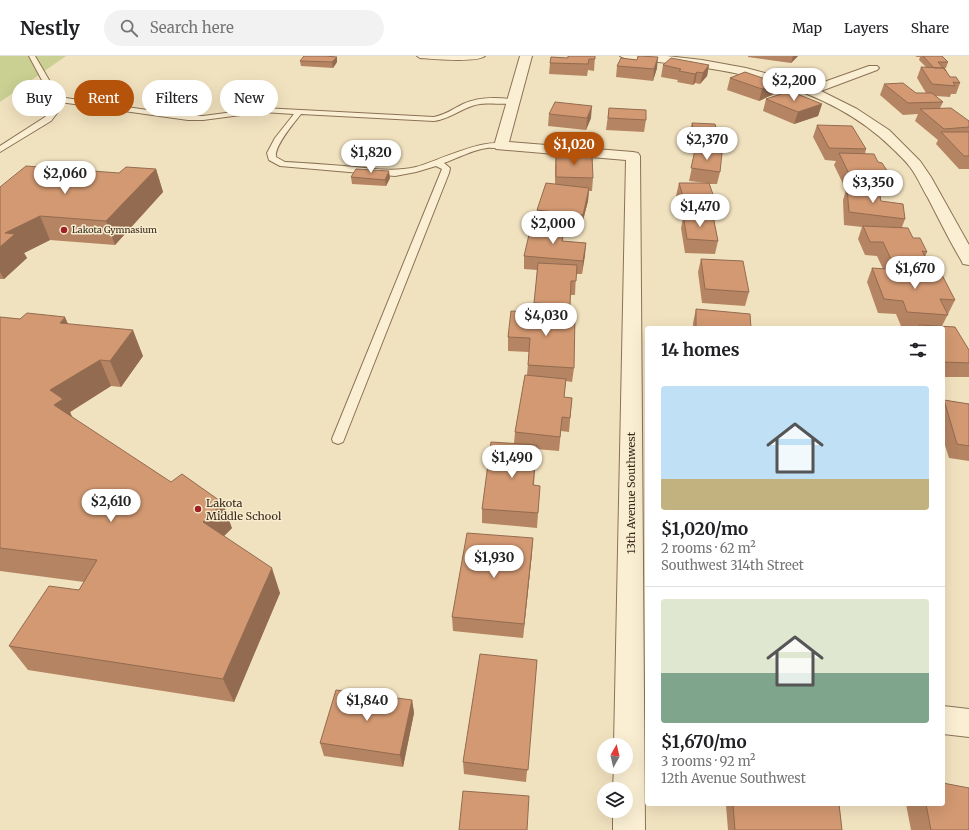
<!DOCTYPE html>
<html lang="en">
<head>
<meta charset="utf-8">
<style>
	:root { --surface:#fff; --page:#f2f2f2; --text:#202124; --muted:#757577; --line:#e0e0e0; --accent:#b45309 }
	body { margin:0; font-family:Merriweather,serif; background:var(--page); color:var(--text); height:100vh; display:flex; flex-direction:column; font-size:15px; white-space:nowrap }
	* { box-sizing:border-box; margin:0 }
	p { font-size:13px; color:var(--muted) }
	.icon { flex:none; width:22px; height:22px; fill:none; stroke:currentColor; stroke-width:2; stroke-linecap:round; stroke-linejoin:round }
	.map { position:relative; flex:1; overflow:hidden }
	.panel { position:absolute; left:645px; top:270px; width:300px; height:480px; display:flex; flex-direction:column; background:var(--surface); border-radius:4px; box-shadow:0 4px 16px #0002 }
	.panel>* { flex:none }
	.top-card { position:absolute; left:12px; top:24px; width:380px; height:36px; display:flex; gap:8px }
	.needle { width:26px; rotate:8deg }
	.buttons { position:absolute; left:597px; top:682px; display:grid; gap:8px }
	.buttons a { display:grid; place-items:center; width:36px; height:36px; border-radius:50%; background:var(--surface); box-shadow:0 4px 16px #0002; font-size:20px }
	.price { position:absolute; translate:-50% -34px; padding:0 9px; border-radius:14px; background:#fff; color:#222; font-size:13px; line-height:26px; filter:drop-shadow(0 1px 2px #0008) }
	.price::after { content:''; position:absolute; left:50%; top:24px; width:12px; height:9px; margin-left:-6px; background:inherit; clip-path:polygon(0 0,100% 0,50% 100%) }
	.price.active { background:var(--accent); color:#fff }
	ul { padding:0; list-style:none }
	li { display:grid; align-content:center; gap:8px; height:212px; padding:0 16px }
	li+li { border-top:1px solid var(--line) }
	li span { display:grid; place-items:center; height:124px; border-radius:4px; color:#555 }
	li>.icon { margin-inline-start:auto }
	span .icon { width:72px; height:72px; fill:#fffc; stroke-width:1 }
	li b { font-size:17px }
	h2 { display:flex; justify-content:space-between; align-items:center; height:48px; padding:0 16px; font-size:17px }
	.chip { padding:0 14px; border-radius:18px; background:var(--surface); box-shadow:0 4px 16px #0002; font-size:14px; line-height:36px }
	.chip.active { background:var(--accent); color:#fff }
	header { display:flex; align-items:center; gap:24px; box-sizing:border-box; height:56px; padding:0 20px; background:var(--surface); border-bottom:1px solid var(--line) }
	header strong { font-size:19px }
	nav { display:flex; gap:22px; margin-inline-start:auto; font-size:14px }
	.search { width:280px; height:36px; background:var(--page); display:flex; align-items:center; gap:10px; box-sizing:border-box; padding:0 14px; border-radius:22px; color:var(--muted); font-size:15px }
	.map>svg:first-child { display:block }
	.green { fill:#c9d092 }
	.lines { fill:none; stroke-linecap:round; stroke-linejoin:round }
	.lane-casing { stroke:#8b7256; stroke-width:2 }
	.street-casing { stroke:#8b7256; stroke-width:2 }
	.lane { fill:#fbefd3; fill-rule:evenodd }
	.street { fill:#fbefd3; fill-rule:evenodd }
	.wall { fill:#b58462 }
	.shaded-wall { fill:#936b50 }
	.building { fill:#d29972; stroke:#936b50 }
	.poi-dot { fill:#9f2124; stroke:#f8eccf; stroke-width:1.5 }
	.labels { text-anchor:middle; stroke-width:3; stroke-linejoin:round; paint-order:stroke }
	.far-poi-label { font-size:9px; fill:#392a1c; stroke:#f8eccf; text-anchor:start }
	.street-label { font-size:11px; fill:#392a1c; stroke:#f8eccf }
	.poi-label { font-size:11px; fill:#392a1c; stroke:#f8eccf; text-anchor:start }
</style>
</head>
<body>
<header>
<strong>Nestly</strong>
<div class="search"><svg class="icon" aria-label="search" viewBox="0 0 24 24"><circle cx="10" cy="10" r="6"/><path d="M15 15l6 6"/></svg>Search here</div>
<nav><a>Map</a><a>Layers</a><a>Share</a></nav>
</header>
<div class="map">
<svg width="969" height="774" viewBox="0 0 969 774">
	<rect width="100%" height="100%" fill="#f1e2bf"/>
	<path class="green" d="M0,0H66L0,46Z"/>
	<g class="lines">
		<defs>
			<path id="lane" d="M29,0H35L59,41L188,60H203L263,52L434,61C445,59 453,53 463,48C478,41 499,41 516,44L517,46C511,50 489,46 480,48C464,50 451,63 434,65L301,58C294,67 274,90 276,101L285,106C308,107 332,109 355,111C375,113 395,116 416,111C433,107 492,78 505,90C500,94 493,91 487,92C472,94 458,102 444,107L450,112L449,117L343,386L338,388L333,386L332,383L442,113L436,110L416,116L395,120L280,110L269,104L267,97L275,82L294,58L263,56L203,64H188L60,46L61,52L51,65L0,96V90L45,61L53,52L52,43Z
				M417,0H485C476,7 434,3 420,2Z"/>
			<path id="street" d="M520,0H532L509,86L633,96L638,97L640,100L645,774H613V755H626V733H613L614,711H626V689H614L626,104L496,93L494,90Z
				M620,0H667L702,4L746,12L784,22L810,31L869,10H877L879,12L877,14L821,35L857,53L889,74L920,105L931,121L969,189V209L963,208L961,204C949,184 939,163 928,142C922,132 917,120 910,111C905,104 899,99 893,93C823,24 720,11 626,3Z
				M943,650L969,653V681L943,678Z"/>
		</defs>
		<use href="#lane" class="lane-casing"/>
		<use href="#street" class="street-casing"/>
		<use href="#lane" class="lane"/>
		<use href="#street" class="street"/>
	</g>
	<path class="wall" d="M595,0L594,15L588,14L587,20L549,18L550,7L568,2Z
		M748,0H798L791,7L748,1Z
		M915,0H942L948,6L946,12H944L950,21L960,27L956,38H951L950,41L936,40L943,46L940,52L969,65V113H959L936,88L938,84L915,65L918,58L903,59L880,39L884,28L916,37H926L917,22L921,11H926L919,4L920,1H917Z
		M337,1V6L333,12L301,10L300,5Z
		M637,4L657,12L653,25L616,21L617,10Z
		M663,9H709L707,20L700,28L695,27L693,29L677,26L678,24L661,21Z
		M745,16L774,38L759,45L727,34L730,22Z
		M766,43L822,48L818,60L794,68L763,55Z
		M609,52L646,64L644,76L606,74Z
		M549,58L591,62L586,74L548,70Z
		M692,67L720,86L717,96L720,116L717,128H709L717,150L714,164L718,185L715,198L685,197L681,172L683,162L676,140L679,127H707L689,125L695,97H693L689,79Z
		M817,69L866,93L865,98L878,106L888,116L886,119L889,125L884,138H880L881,145L905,163L902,171L927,196L925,201L927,204L921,215L955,244L942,270L969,294V321H943V272H918V271L901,270L896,258L878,257L867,226L872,212L883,213L877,200L865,199L858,183L862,171L844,169L843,144L846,134L834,109L836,105L825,104L813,81Z
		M556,98L593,122L592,135H589L588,145L581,172L537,167V154L555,128V111Z
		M156,113L163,136L115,189L50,184L24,197L27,202L4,223H0V131Z
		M351,121L390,122L386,130L352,128Z
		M564,173L563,185L586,187L582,218H576L575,239H570L569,259L574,312L572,326L566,325L564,341L572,342L569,376L561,375L559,395L536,393L534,429L540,430L537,472L482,467V453L514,387L515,376L527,319L529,296L508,295V281L534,257L537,214L524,213V200Z
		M701,203L749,236L745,250L702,247L698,216Z
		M696,253L751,272H693V267Z
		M0,261L68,268L143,300L121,331L111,330L70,356L72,361L232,472L224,480L280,537L234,646L28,614L9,590L79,534L84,526L0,515Z
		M944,344L969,348V405L949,402L943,383V346Z
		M532,497L523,582L453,575L452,561Z
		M537,604L526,726L464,718L463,706Z
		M412,644L414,657L403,711L324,700L320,687Z
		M727,748H839L842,774H728L726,749Z
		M906,748H943L969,774H911Z"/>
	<path class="shaded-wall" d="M793,0H798L791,7Z
		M337,1V6L333,12L332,6Z
		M658,1L657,12L653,25L654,13Z
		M709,9L707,20L700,28L703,17Z
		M697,16L695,27L693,29L695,18Z
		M777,27L774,38L759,45L762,33Z
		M822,48L818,60L794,68L798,56Z
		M592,50L591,62L586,74L587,62Z
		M156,113L163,136L115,189L106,165Z
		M389,115L390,122L386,130L385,124Z
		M589,132L588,145L581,172L583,159Z
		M40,160L50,184L24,197L27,202L4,223L0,216V191L5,177Z
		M586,187L585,200L582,218L583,205Z
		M65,261L76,286L60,267Z
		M133,274L143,300L121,331L110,305Z
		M100,304L111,330L70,356L76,369L54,349L50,334Z
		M223,447L232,472L213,491L203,466Z
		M533,482L532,497L523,582L524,568Z
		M272,512L280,537L234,646L223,623Z
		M412,644L414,657L403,711L400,699Z"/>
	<path class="building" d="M304,0H325L337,1L332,6L300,5Z
		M568,0H595V3H589L588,8L550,7L551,1L568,2Z
		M638,0L658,1L654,13L617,10L621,2L637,4Z
		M923,0H942L948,6H938L946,15L944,12H934Z
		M671,2L709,9L703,17L697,16L695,18L679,15L681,13L663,9Z
		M921,11L944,12L950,21H956L960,27L953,26L955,30L932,28Z
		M745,16L777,27L762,33L730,22Z
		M903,27L916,37H932L943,46L908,47L884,28Z
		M790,35L822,48L798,56L766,43Z
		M555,46L592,50L587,62L549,58Z
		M609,52L646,54V64L608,62Z
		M951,52L969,65V71L944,73L920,53Z
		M692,67L715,68L720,86L695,85Z
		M817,69L852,70L866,93L829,92Z
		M941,76H969V100H964Z
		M695,94L722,97L720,116L691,112Z
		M839,97L874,98L878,106L882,107L888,116H884L889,125L852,124Z
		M556,98L592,99L593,122L556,121Z
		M26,110L119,117L126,111L156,113L106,165L40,160L5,177L15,178L0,191V131Z
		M356,113L389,115L385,124L351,121Z
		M546,127L589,132L583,159L537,154Z
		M679,127H709L717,150H686Z
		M847,131L879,135L881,145L903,148L905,163L849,156Z
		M683,158L713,160L718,185L687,183Z
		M531,170L564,173L562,185L586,187L583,205L524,200Z
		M863,170L908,172L913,182H920L927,196L922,195L927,204L891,203L883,186H870Z
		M701,203L743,205L749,236L705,233Z
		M538,207L577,209L576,225H571L570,249L534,247Z
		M872,212L941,217L955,244L940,243L948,259L907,256L903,245L884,243Z
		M696,253L750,258L751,272H696Z
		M511,255L575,259L574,312L528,309L530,282L508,281Z
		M27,257L65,261L60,267L133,274L110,305L100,304L50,334L63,343L54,349L171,426L182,418L223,447L203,466L272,512L223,623L9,590L49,530L79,534L97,504L0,492V261L20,263Z
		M919,269L955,271L969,294V307L943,306V272H920Z
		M525,319L566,323L564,341L572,342L570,362L562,361L560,381L515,376Z
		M944,344L969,348V390L957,388Z
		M491,386L537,389L533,429L540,430L538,457L482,453Z
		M467,477L533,482L524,568L452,561Z
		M480,598L537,604L528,714L463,706Z
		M336,634L412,644L400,699L320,687Z
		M943,727L969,732V774H931L926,748H943Z
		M463,735L529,740L527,774H459Z
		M733,748H839L842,774H735Z"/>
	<g class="poi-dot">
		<circle cx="64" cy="174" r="4"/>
		<circle cx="198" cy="453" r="4"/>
	</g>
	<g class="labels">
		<g class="far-poi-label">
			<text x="72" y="177">Lakota Gymnasium</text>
		</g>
		<g class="street-label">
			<text transform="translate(631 437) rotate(-90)" y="4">13th Avenue Southwest</text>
		</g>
		<g class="poi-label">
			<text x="206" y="451">Lakota<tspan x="206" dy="13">Middle School</tspan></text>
		</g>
	</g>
</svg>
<div class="buttons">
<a><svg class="needle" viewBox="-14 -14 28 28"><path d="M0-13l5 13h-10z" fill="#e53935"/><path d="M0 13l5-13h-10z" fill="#757577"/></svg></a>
<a><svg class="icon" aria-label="layers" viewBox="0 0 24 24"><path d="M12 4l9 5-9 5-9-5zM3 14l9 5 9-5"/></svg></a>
</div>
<b class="price" style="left:794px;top:46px">$2,200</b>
<b class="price" style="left:707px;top:105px">$2,370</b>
<b class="price active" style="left:574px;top:110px">$1,020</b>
<b class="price" style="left:371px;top:118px">$1,820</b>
<b class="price" style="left:65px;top:139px">$2,060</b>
<b class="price" style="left:873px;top:148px">$3,350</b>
<b class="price" style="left:700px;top:172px">$1,470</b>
<b class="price" style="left:553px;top:189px">$2,000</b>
<b class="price" style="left:915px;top:234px">$1,670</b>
<b class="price" style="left:546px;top:281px">$4,030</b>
<b class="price" style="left:512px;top:423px">$1,490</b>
<b class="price" style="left:111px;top:467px">$2,610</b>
<b class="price" style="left:494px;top:523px">$1,930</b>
<b class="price" style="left:367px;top:666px">$1,840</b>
<div class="top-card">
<a class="chip">Buy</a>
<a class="chip active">Rent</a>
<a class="chip">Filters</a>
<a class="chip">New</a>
</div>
<section class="panel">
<h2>14 homes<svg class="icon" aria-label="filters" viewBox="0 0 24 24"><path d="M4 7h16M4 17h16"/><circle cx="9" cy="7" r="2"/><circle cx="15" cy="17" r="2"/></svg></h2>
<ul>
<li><span style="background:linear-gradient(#bfe0f5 75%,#c2b280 0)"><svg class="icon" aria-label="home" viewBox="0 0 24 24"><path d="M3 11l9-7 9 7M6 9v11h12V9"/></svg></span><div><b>$1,020/mo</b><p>2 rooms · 62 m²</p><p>Southwest 314th Street</p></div></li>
<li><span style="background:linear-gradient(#dfe7d0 60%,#7fa58c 0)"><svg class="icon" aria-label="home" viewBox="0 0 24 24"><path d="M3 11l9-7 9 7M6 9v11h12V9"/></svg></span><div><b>$1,670/mo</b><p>3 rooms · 92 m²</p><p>12th Avenue Southwest</p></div></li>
</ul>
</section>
</div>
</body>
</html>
